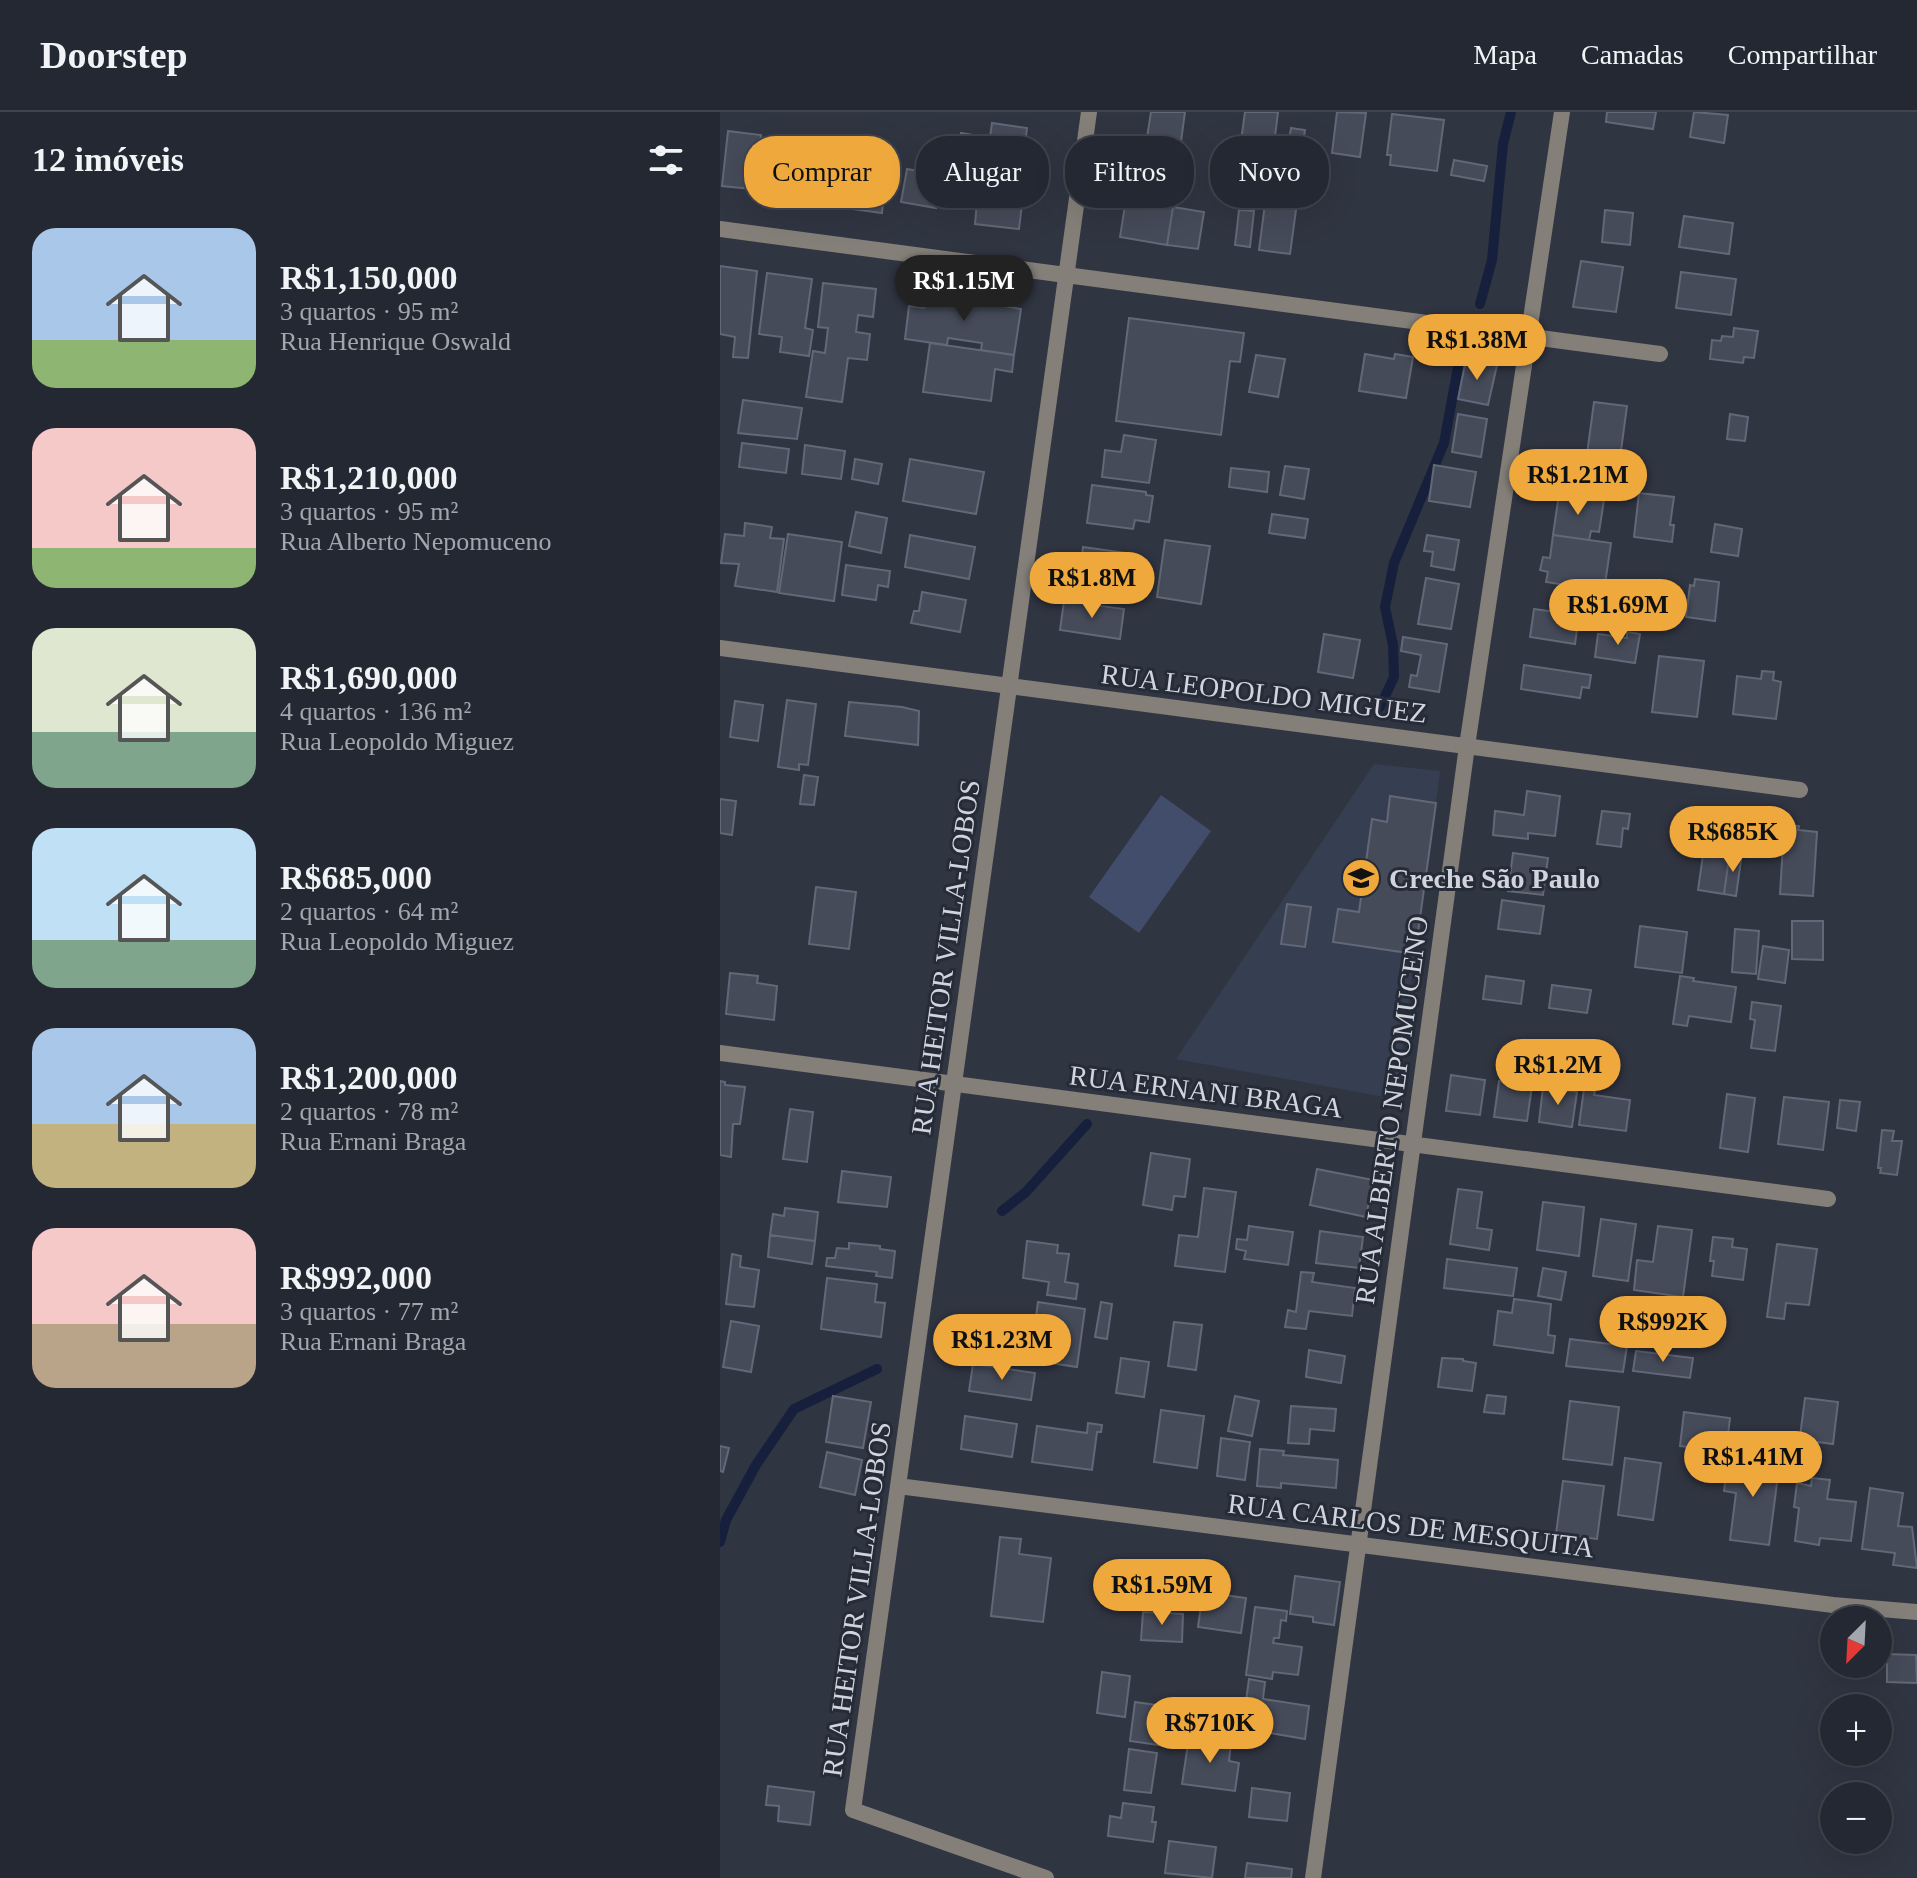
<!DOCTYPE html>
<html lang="pt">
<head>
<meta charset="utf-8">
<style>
	:root { --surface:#242832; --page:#30343e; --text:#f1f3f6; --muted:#a3a6ac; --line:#41444d; --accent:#eea83c }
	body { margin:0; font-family:"Times New Roman",serif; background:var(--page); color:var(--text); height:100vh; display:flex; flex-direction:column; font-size:30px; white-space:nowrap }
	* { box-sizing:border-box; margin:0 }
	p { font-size:26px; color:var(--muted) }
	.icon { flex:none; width:44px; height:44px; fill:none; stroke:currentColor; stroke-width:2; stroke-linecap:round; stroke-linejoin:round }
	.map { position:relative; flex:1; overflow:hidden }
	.side { display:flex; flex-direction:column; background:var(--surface); width:720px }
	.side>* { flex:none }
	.banner { position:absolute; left:24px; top:24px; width:760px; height:72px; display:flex; gap:16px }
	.needle { width:52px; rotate:204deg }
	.buttons { position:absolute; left:1100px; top:1494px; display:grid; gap:16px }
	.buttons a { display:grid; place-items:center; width:72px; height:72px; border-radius:50%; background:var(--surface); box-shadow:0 8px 32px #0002,0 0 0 2px var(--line); font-size:40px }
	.price { position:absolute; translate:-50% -68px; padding:0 18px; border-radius:28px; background:var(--accent); color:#111; font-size:26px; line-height:52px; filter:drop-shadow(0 2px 4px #0008) }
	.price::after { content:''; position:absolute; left:50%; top:48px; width:24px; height:18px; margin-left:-12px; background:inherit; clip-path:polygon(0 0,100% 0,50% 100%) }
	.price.selected { background:#222; color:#fff }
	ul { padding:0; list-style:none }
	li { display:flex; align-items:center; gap:24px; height:200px; padding:0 32px }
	li span { display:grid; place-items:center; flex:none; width:224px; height:160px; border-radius:24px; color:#555 }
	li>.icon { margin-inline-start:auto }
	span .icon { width:96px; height:96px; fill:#fffc; stroke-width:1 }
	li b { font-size:34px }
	h2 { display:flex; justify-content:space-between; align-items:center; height:96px; padding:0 32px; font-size:34px }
	.tag { padding:0 28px; border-radius:32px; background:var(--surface); box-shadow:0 8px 32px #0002,0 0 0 2px var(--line); font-size:28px; line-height:72px }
	.tag.selected { background:var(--accent); color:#111 }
	header { display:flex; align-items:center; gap:48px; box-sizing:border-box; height:112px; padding:0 40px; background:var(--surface); border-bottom:2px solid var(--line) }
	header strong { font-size:38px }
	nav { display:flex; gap:44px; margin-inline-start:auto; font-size:28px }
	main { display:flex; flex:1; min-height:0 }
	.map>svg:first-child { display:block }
	.built { fill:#363e51 }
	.grass { fill:#424d6b }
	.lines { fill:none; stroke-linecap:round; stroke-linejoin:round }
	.stream { stroke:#16203c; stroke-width:10 }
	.building { fill:#454b59; stroke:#626877; stroke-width:2 }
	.street { stroke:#847f79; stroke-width:16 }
	.labels { text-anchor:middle; stroke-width:6; stroke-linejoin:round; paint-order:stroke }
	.street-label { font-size:28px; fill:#d1d4dd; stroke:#262b38 }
	.poi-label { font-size:28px; font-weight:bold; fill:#d1d4dd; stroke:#262b38; text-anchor:start }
</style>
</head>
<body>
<header>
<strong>Doorstep</strong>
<nav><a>Mapa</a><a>Camadas</a><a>Compartilhar</a></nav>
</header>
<main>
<section class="side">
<h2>12 imóveis<svg class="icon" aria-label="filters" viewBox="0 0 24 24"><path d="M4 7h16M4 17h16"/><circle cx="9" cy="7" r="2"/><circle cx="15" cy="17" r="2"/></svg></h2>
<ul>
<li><span style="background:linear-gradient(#a9c7e8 70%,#8fb573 0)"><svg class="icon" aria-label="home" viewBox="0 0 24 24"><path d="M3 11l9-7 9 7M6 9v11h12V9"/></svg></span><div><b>R$1,150,000</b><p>3 quartos · 95 m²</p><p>Rua Henrique Oswald</p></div></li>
<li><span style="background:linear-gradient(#f6c9c9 75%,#8fb573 0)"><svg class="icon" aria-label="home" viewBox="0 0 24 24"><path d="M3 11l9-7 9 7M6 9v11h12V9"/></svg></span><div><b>R$1,210,000</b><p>3 quartos · 95 m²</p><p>Rua Alberto Nepomuceno</p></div></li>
<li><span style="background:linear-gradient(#dfe7d0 65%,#7fa58c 0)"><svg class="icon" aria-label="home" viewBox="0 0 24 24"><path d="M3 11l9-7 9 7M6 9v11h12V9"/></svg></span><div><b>R$1,690,000</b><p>4 quartos · 136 m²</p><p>Rua Leopoldo Miguez</p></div></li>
<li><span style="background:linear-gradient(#bfe0f5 70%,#7fa58c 0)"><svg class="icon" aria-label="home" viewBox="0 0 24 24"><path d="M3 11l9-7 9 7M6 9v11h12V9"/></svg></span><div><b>R$685,000</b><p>2 quartos · 64 m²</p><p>Rua Leopoldo Miguez</p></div></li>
<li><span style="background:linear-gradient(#a9c7e8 60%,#c2b280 0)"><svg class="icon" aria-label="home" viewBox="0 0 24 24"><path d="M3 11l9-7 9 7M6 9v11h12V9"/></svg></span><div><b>R$1,200,000</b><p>2 quartos · 78 m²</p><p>Rua Ernani Braga</p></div></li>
<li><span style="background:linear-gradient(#f6c9c9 60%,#b9a48a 0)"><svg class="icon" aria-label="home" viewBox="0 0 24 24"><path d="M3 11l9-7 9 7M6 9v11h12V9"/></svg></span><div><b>R$992,000</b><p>3 quartos · 77 m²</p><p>Rua Ernani Braga</p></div></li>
</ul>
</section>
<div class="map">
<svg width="1197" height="1766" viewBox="0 0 1197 1766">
	<rect width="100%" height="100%" fill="#303542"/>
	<path class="built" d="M654,652L720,659L676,987L456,947Z"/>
	<path class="grass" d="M441,683L491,719L419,821L369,785Z"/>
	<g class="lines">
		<path class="stream" d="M760,192L772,148L783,32L791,0
			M660,595L674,565L673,533L665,495L674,451L724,331L742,234
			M282,1099L306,1080L367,1012
			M0,1430L6,1408L36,1353L74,1297L157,1257"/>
	</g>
	<path class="building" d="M431,0H465L460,37L426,32Z
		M525,0H558L553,41L520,36Z
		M617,0L646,1L640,45L612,41Z
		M887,0H936L933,17L886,10Z
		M974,0L1008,3L1004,31L970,25Z
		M672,2L724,8L717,59L670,53L671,43H667Z
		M272,11L307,16L305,32L316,34L311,66L268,60L267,70L235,65L241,21L270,26Z
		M571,16L585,18L581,42L567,39Z
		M8,19L41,23L37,61L43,62L41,78L2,74Z
		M70,37L108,42L102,87L64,83Z
		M418,39L465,48L460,76L413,67Z
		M137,42L167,46L162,101L125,96L131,52L136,53Z
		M734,48L767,54L764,69L731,63Z
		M187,57L221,63L216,96L181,90Z
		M544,64L580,69L570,142L539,138L546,84L541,83Z
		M258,79L303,84L299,117L255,112Z
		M406,87L453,95L447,133L400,125Z
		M453,95L484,100L478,137L447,133Z
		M519,98L534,99L530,135L515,133Z
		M885,98L913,101L910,133L882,130Z
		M964,104L1013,111L1009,142L959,135Z
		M861,149L903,155L896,200L853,195Z
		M0,154L37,159L28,246L13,245L15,225L0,222Z
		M961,160L1016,167L1011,203L956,196Z
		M47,161L92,167L85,216L93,218L89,244L60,240L62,225L39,222Z
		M103,171L156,177L153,205L138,203L136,220L150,222L147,248L128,246L122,290L86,285L93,239L105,241L108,216L98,215Z
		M206,181L301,197L294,243L261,238L262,231L228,226L227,233L185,227L189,194L204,196Z
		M409,206L524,221L520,250L510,249L501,323L396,309Z
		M1014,216L1038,219L1034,246L1024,245L1023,251L990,247L992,228L1001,229L1002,224L1013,225Z
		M210,231L294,243L292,260L275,257L271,289L203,280Z
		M645,242L674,247L675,242L693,245L686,286L639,279Z
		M536,243L565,247L558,285L529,280Z
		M746,247L777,253L768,293L738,287Z
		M23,288L82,296L77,327L18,321Z
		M874,290L907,294L898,361L865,357Z
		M738,302L767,307L761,345L732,340Z
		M1010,302L1028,305L1025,329L1007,327Z
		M404,323L436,328L429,371L382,365L385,338L401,340Z
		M22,331L69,337L66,361L19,355Z
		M85,333L125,339L121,367L82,362Z
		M135,347L162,352L158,372L132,367Z
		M190,347L264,360L256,402L183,389Z
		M714,353L756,360L750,395L709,389Z
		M565,354L589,357L584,387L560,383Z
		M511,356L549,360L547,380L509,375Z
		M372,373L426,380V383L433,384L429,410L415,408L413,417L367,411Z
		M919,381L954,385L950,413H954L952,430L914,425Z
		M839,382L884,388L879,420L871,419L869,428L833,423Z
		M136,400L167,406L161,441L129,434Z
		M552,402L588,407L585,426L549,421Z
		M25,411L52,415L50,426L64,427L57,480L15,474L19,452L1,451L5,422L24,424Z
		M995,412L1022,417L1018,444L991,440Z
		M68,422L122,430L114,489L59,481Z
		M190,423L255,435L249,467L185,455Z
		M707,423L739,428L734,458L711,454L713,440L704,439Z
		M833,423L891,431L884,479L826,470L828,460L820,458L823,445L830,446Z
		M445,428L490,434L481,492L437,485Z
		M363,435L414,442L409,484L357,478Z
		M126,453L170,459L168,475L158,473L156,488L122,483Z
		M706,466L739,472L731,517L698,512Z
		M975,467L999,470L995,509L966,505L970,473L974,474Z
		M202,480L246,488L240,520L191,511L194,499H199Z
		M344,489L404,497L400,527L340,518Z
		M814,497L859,503L855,532L810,525Z
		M907,520L920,522L915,551L875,545L878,522L907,526Z
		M604,522L640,528L633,566L598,560Z
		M683,525L727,532L719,580L689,575L691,563L697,564L701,543L681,539Z
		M939,544L984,549L977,605L932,600Z
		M804,553L871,563L869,576L862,575L860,586L801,577Z
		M1042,559L1054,560L1053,568L1061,570L1056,607L1013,602L1017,564L1041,567Z
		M67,588L96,592L88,653L79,652V658L58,655Z
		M15,589L43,593L38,629L10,625Z
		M129,590L182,595L199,599L198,633L125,624Z
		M84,663L98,665L94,693L80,692Z
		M807,679L840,684L835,724L808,721V727L773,723L775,699L804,703Z
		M670,684L716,691L695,842L613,830L618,797L639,800L652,707L667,710Z
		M0,687L16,689L12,723L0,721Z
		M882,699L910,702L908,717L903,716L901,735L877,732Z
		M1060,712L1079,714L1078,718L1097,720L1093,784L1060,782L1063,732L1059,731Z
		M984,736L1010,739L1004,782L978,778Z
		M1010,739L1022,741L1016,784L1004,782Z
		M793,741L828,746L823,783L788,779Z
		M96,775L136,780L129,837L89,832Z
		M782,788L824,794L820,822L778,817Z
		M567,792L591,795L585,835L561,832Z
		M1072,809H1103V848L1072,847Z
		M920,814L967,820L962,861L915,855Z
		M1015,817L1039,819L1036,862L1012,860Z
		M1043,834L1069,838L1065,871L1038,867Z
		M10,861L38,864L37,871L57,874L54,908L6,902Z
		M766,864L804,869L801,892L763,887Z
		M960,864L974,866L973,869L1016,875L1011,910L969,904L967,914L953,912Z
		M832,873L871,878L867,901L829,896Z
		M1032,890L1061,894L1055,939L1031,936L1035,908L1030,907Z
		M731,963L765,968L760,1003L726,999Z
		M0,969L5,970V973L25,975L20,1012H13L11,1045L0,1043Z
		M779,969L812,974L807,1009L774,1005Z
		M823,975L857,980L852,1015L819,1010Z
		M864,977L875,979L874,983L910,988L906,1019L859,1013Z
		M1007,982L1035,986L1028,1040L1000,1036Z
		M1064,985L1109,990L1103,1038L1058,1032Z
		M1120,988L1140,990L1136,1019L1117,1016Z
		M70,997L93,1000L87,1050L63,1047Z
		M1162,1018L1174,1019L1172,1029H1182L1177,1063L1160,1061L1161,1056H1158Z
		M431,1041L470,1047L465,1085L454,1084L452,1098L423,1093Z
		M597,1057L653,1068L646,1105L590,1093Z
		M122,1059L171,1065L167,1095L118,1090Z
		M484,1076L516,1080L505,1160L455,1154L459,1123L478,1125Z
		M738,1077L762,1080L757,1116L772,1118L769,1138L730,1132Z
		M823,1090L864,1095L859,1144L817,1138Z
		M65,1096L98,1100L95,1129L50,1123L53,1102L64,1104Z
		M881,1107L916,1112L908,1169L873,1164Z
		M529,1114L573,1120L568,1153L524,1147L526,1139L516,1137L517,1127L527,1128Z
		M938,1114L972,1118L963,1185L914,1178L917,1148L933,1150Z
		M600,1119L643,1125L639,1156L596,1151Z
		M50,1123L95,1129L92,1152L48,1145Z
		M993,1125L1013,1127L1012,1135L1027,1137L1023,1168L992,1164L994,1149H990Z
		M307,1129L338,1133L337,1141L349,1142L345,1170L358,1172L356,1187L327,1183L329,1170L303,1166Z
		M129,1131L160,1134V1137L175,1139L172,1166L156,1164L157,1160L106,1154L107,1146H115L117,1136L129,1137Z
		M1057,1132L1097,1137L1089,1193L1066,1191L1064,1207L1047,1205Z
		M12,1142L21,1144L20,1155L39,1158L34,1195L6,1192Z
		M727,1147L797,1156L793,1184L724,1176Z
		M823,1156L846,1160L841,1188L818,1184Z
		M581,1160L594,1161L592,1170L635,1176L632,1204L589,1199L586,1217L565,1215L568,1198L576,1200Z
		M107,1166L157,1172L155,1190L165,1191L161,1225L101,1217Z
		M794,1187L831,1192L828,1223L835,1224L833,1241L774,1233L778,1199L792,1201Z
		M318,1190L365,1197L357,1255L310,1248Z
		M381,1190L392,1192L387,1227L375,1225Z
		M11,1209L39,1214L31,1260L3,1255Z
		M454,1210L482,1213L476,1258L448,1254Z
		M850,1227L907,1234L903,1260L846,1254Z
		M589,1238L625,1244L621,1271L586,1265Z
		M916,1239L973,1246L970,1266L913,1259Z
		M401,1246L429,1250L424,1285L396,1281Z
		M722,1246L743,1247V1249L756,1251L752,1279L718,1275Z
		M253,1252L315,1261L311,1288L249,1279Z
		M767,1283L786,1285L784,1302L764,1300Z
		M113,1284L151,1290L143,1336L106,1330Z
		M515,1284L539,1289L532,1324L508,1319Z
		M1085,1286L1118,1290L1113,1332L1098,1330L1096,1350L1077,1347Z
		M850,1289L899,1295L892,1353L843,1347Z
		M571,1294L616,1297L614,1319L590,1317L589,1332L568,1331Z
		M441,1298L484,1304L477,1356L434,1350Z
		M964,1300L1010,1306L1006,1339L960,1334Z
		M245,1304L297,1312L292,1345L241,1337Z
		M368,1311L382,1313L381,1320H377L372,1358L312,1350L317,1314L367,1321Z
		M501,1326L530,1330L525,1368L497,1364Z
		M0,1334L9,1336L3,1360L0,1359Z
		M540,1337L564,1339L563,1343L618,1348L616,1376L561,1371V1376L537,1374Z
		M107,1340L142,1348L135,1383L100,1375Z
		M905,1346L941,1351L933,1408L898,1403Z
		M1008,1346L1065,1353L1063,1364L1058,1363L1049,1433L1010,1428L1016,1381L1004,1379Z
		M1092,1366L1110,1368L1107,1387L1136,1390L1131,1429L1100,1426L1099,1433L1075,1429L1079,1396L1074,1395L1077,1371L1091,1374Z
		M843,1369L884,1374L877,1427L836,1422Z
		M1150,1376L1183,1381L1178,1414L1192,1415L1197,1456L1173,1453L1175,1441L1142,1437Z
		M280,1425L301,1427L299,1442L331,1446L323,1510L271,1504Z
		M575,1464L620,1470L614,1513L593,1510V1505L570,1502Z
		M483,1480L526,1486L521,1521L478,1515Z
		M535,1495L567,1499L566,1509L561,1508L559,1526H554L553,1531L582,1535L578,1563L553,1560L552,1567L526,1563Z
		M423,1500L463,1502L462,1530L421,1528Z
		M1167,1542L1196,1543L1197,1571L1167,1570Z
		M382,1560L410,1564L405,1605L377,1601Z
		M529,1567L545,1570L543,1587L589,1594L585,1627L538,1619L537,1626L521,1625Z
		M415,1590L451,1595L446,1634L410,1629Z
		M469,1625L511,1631L509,1649L519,1651L515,1679L462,1672Z
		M409,1637L437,1641L431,1681L404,1678Z
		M48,1674L94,1680L90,1713L58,1709L59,1694L46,1693Z
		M532,1676L570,1681L567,1709L529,1705Z
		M403,1691L434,1695L432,1710H436L433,1730L388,1724L390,1704L401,1706Z
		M449,1729L496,1735L492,1766L445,1761Z
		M527,1751L572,1757L571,1766H525Z"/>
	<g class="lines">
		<path class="street" d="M0,117L940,242
			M0,536L1080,678
			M0,941L1108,1087
			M178,1374L1113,1493L1197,1500
			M326,1766L133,1698L369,0
			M593,1766L747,634L842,0"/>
	</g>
	<defs>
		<symbol id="school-disc" viewBox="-11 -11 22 22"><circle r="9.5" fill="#eea83c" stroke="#262b38"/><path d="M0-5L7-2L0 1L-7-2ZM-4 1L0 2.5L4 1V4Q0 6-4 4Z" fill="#111"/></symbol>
	</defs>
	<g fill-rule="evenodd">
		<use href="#school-disc" x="619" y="744" width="44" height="44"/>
	</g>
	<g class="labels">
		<g class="street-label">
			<text transform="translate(544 581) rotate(7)" y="10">RUA LEOPOLDO MIGUEZ</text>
			<text transform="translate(225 845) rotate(-82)" y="10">RUA HEITOR VILLA-LOBOS</text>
			<text transform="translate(486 979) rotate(7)" y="10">RUA ERNANI BRAGA</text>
			<text transform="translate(671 998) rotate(-82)" y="10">RUA ALBERTO NEPOMUCENO</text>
			<text transform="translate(691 1413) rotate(7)" y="10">RUA CARLOS DE MESQUITA</text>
			<text transform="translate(136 1487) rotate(-82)" y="10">RUA HEITOR VILLA-LOBOS</text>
		</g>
		<g class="poi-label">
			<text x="669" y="776">Creche São Paulo</text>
		</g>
	</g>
</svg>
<div class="buttons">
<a><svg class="needle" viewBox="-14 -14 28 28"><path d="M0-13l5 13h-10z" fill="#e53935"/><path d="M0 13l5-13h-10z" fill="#a3a6ac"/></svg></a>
<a>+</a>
<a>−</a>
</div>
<b class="price selected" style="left:244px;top:211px">R$1.15M</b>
<b class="price" style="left:757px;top:270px">R$1.38M</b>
<b class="price" style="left:858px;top:405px">R$1.21M</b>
<b class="price" style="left:372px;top:508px">R$1.8M</b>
<b class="price" style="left:898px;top:535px">R$1.69M</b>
<b class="price" style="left:1013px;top:762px">R$685K</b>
<b class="price" style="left:838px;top:995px">R$1.2M</b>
<b class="price" style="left:943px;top:1252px">R$992K</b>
<b class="price" style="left:282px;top:1270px">R$1.23M</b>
<b class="price" style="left:1033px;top:1387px">R$1.41M</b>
<b class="price" style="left:442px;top:1515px">R$1.59M</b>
<b class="price" style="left:490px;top:1653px">R$710K</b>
<div class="banner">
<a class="tag selected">Comprar</a>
<a class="tag">Alugar</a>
<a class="tag">Filtros</a>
<a class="tag">Novo</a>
</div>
</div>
</main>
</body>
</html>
